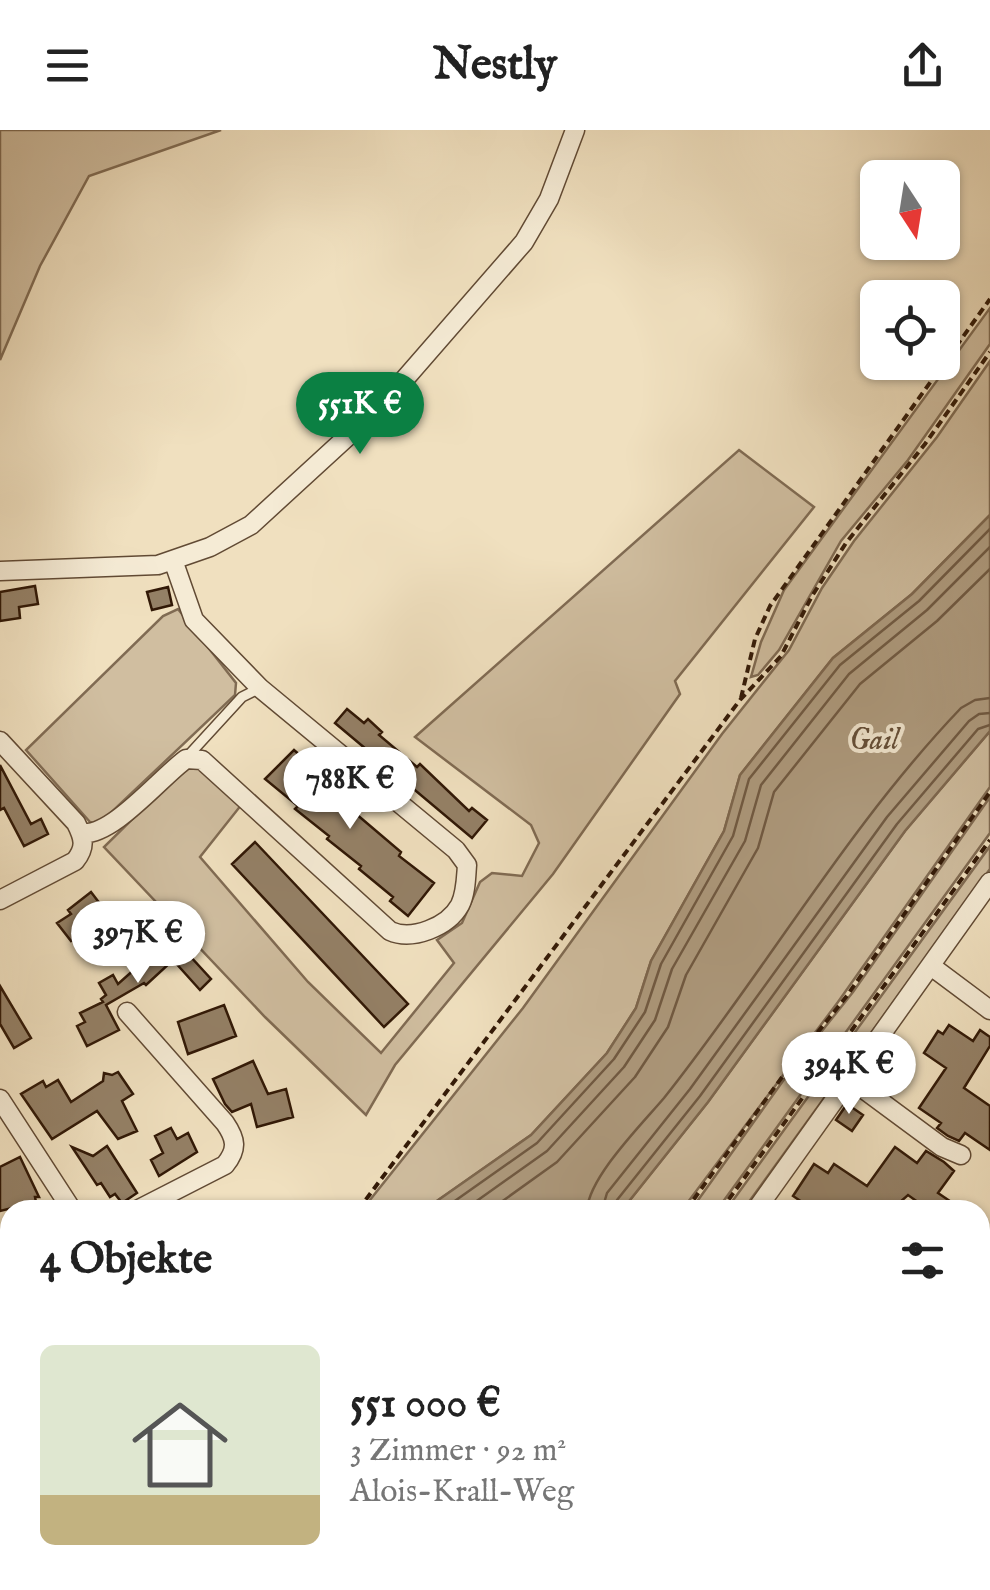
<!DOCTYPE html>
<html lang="de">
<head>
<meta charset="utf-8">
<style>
	:root { --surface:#fff; --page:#f2f2f2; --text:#222; --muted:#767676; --accent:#0b8043 }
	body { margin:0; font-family:"IM FELL English",serif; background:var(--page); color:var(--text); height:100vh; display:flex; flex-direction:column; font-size:38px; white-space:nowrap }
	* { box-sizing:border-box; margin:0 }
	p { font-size:32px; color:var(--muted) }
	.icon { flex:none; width:55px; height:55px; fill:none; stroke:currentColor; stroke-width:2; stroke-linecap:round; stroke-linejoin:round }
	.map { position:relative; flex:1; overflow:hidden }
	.details { position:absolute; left:0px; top:1070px; width:990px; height:390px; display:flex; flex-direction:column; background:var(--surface); border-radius:30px 30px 0 0; box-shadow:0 2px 8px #0004 }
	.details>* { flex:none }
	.needle { width:65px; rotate:168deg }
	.tools { position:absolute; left:860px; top:30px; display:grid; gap:20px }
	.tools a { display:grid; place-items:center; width:100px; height:100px; border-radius:15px; background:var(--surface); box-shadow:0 2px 8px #0004; font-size:50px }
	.price { position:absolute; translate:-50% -85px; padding:0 22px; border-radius:35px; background:#fff; color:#222; font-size:32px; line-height:65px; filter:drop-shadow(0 2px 5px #0008) }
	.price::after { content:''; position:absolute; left:50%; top:60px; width:30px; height:22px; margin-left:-15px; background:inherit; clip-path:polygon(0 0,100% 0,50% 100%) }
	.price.selected { background:var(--accent); color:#fff }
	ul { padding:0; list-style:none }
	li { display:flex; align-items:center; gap:30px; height:250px; padding:0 40px }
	li span { display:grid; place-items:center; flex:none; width:280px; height:200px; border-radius:15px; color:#555 }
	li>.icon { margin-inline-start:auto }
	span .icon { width:120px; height:120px; fill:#fffc; stroke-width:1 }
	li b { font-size:42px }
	h2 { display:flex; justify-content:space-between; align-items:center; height:120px; padding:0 40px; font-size:42px }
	header { display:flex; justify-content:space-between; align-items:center; height:130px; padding:0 40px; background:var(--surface); font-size:45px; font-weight:700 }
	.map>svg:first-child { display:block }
	.green { fill:#d0bea0; stroke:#806b53; stroke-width:2.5 }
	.water { fill:#af9c80; stroke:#7d674f; stroke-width:2.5 }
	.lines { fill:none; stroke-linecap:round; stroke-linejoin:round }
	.shore { stroke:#705a43; stroke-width:2.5 }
	.building { fill:#948066; stroke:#311806; stroke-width:2.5 }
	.service-casing { stroke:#614a34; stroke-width:12 }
	.minor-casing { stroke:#614a34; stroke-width:21 }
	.path { stroke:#311806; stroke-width:4; stroke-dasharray:8 5; stroke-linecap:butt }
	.service { stroke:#f5ebd5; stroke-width:9 }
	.minor { stroke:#f5ebd5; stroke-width:18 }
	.labels { text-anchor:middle; stroke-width:8; stroke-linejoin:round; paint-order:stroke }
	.water-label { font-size:30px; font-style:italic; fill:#634d37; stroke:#f5ebd5 }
</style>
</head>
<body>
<header><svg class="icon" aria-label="menu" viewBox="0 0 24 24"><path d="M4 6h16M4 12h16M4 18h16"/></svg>Nestly<svg class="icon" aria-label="share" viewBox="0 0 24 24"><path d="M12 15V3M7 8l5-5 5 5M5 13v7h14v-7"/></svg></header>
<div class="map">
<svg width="990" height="1460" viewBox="0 0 990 1460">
	<rect width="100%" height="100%" fill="#f0e0bf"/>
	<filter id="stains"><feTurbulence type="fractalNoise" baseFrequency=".002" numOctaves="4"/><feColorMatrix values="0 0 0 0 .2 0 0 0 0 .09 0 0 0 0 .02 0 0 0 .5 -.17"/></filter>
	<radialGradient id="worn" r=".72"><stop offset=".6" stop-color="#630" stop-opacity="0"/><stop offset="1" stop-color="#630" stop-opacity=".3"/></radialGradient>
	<path class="green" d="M0,0H221L89,46L40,136L0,230Z
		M990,178V214L908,330L841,411L779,520L758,545L751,547L761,512L784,460Z
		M990,231V385L912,464L833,528L740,645L724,701L651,831L636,878L607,923L531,1005L424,1080H362L523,878L722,604L789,520L822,458L854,411L937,307Z
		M739,320L814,377L675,551L680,564L553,744L395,935L366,985L265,887L104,717L183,639L192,634L203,638L242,674L200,727L308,852L381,923L454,833L437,810L462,793L480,752L492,743L522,746L539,713L531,695L415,607Z
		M178,479L236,553L235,565L98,695L90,692L26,620L163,486Z
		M990,601V657L838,872L682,1080H622L708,972L905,701Z
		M990,667V703L754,1029L717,1080H691L790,941L853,862Z
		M990,716V739L743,1080H726Z"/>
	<path class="water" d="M990,385V601L905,701L708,972L622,1080H424L531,1005L607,923L636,878L651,831L724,701L740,645L833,528L912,464Z
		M10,1419V1450H191L171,1460H0V1423Z"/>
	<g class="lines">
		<path class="shore" d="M442,1080L537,1013L614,929L645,882L661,834L733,706L749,649L840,535L919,471L990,399
			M464,1080L547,1021L624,937L655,890L672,839L745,711L761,655L849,544L927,480L990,417
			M490,1080L557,1032L635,947L668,897L686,845L758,718L774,662L860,554L937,491L990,439
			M587,1080C589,1047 642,994 664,968C766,840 848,696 961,578L975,570L990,568
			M602,1080L607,1063L690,959L887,687L969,591L979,584L990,583
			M615,1080L617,1070L700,966L897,694L978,599L990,595"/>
	</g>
	<path class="building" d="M35,456L38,474L19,477L20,488L0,491V462Z
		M168,457L172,475L152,480L147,462Z
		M347,579L364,593L368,589L382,602L379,605L417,637L420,634L469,681L472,678L487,690L472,708L335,593Z
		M294,620L340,660L335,666L401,722L399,726L434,753L408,786L390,771L393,767L359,739L361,736L327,709L329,706L295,679L298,676L265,649Z
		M0,635L31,694L41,689L48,704L24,716L4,678L0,680Z
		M255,712L408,874L384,897L232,734Z
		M91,762L107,783L71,811L57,793L71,784L68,780Z
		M168,802L211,849L200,860L173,830L146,855L144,853L106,875L119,900L87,916L77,896L85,892L80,883L103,872L101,869L106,865L99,853L113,845L118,854L155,821L152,817Z
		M0,856L31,908L14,918L0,894Z
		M224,875L236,906L188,924L178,892Z
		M949,895L973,911L980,900L990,907V916L964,958L990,976V1020L965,1003L959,1011L948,1006L937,998L941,993L919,978L946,938L924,923L938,901L943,904Z
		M253,931L268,964L286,959L293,987L257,997L251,974L232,982L225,974L213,949Z
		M118,942L133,964L122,971L137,1001L118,1009L97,981L52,1009L21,964L43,951L46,957L58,950L71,972L103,951L104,943L112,945Z
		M847,974L863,985L852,1001L836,990Z
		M171,998L177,1009L188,1003L197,1022L159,1046L151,1030L163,1023L155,1006Z
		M107,1016L137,1063L122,1073L115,1064L110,1067L101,1053L97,1055L72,1017L93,1026Z
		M895,1017L917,1033L926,1021L944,1032L954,1041L938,1063L963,1080H929L908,1065L891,1080H814L793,1066L814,1034L828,1043L834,1034L867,1056Z
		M20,1027L39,1067H35L36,1072L0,1081V1037Z"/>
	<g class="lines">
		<defs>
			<path id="service" d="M187,627L242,567L260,558
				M414,1460L427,1450
				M567,1460L581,1456L678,1457L682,1460"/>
			<path id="minor" d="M0,441L158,435L210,417L251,395L383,274L524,112L549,69L575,0
				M0,611L76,693C84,709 86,717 75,731L0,770
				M81,703C111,708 160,648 186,629L202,630L390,801C412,811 448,797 460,775C466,763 466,748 467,735L456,720L260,558L194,490L173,430
				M931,836L990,880
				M127,882L225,993C236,1009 238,1019 225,1035L137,1080
				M850,949L942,1017L961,1025
				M0,969L72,1080
				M756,1080L990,752
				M0,1127L10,1126
				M980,1200L990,1194
				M16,1450L30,1460
				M730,1450L734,1460
				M766,1460L769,1450"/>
		</defs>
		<use href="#service" class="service-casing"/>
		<use href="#minor" class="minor-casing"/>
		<path class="path" d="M741,568L755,509L770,476L990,169
			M358,1080L740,570L781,526L812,466L846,413L925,314L990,222
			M686,1080L785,943L846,867L990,662
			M721,1080L990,710
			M0,1366L10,1360
			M276,1460L291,1450
			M354,1460L369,1450"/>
		<use href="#service" class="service"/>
		<use href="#minor" class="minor"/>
	</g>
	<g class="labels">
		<g class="water-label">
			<text x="874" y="619">Gail</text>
		</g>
	</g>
	<rect width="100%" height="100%" filter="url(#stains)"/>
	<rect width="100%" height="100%" fill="url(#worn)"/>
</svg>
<div class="tools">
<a><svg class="needle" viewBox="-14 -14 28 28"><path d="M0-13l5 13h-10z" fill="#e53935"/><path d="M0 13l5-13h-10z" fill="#767676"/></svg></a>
<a><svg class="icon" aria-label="locate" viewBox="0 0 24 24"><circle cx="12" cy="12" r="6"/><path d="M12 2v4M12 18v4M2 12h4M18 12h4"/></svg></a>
</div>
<b class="price selected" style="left:360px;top:327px">551K €</b>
<b class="price" style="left:350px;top:702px">788K €</b>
<b class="price" style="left:138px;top:856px">397K €</b>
<b class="price" style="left:849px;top:987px">394K €</b>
<section class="details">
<h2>4 Objekte<svg class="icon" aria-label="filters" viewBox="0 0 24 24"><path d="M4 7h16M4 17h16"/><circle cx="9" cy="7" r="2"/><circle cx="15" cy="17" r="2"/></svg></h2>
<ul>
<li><span style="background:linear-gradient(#dfe7d0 75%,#c2b280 0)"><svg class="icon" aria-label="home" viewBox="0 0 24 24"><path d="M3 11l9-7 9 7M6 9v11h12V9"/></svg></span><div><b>551 000 €</b><p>3 Zimmer · 92 m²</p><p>Alois-Krall-Weg</p></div></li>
</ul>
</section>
</div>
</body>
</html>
